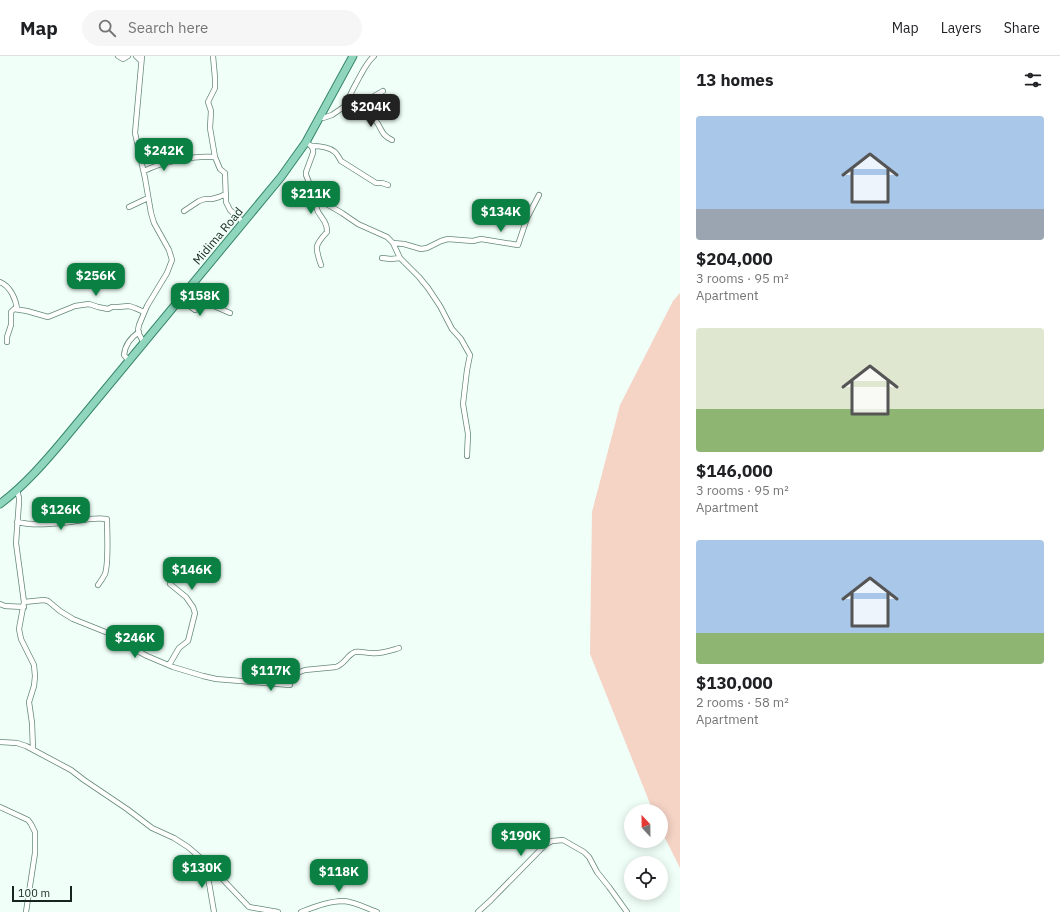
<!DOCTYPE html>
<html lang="en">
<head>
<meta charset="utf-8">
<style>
	:root { --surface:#fff; --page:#f6f6f6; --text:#202124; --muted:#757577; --line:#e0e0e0; --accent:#0b8043 }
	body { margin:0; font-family:"IBM Plex Sans",sans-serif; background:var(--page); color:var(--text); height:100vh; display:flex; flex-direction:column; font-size:15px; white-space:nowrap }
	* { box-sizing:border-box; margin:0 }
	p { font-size:13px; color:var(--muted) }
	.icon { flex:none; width:22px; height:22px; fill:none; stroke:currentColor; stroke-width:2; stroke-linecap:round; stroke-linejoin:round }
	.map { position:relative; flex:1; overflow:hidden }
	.side { display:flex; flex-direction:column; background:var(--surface); width:380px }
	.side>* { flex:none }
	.needle { width:26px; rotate:338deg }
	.buttons { position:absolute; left:624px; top:748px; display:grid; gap:8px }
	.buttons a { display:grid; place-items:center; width:44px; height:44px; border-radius:50%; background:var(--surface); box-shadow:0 2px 10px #0003; font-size:20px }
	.scale { position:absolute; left:12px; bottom:10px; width:60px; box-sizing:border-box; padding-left:4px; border:2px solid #16251f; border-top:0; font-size:11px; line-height:14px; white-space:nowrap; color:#16251f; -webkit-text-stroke:3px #f0fff8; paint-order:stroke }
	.price { position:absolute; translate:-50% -34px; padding:0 9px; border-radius:8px; background:var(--accent); color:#fff; font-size:13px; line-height:26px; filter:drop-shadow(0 1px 2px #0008) }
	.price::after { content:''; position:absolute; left:50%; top:24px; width:12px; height:9px; margin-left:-6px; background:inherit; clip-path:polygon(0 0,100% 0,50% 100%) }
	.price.on { background:#222; color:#fff }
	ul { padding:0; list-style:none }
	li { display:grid; align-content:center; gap:8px; height:212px; padding:0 16px }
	li span { display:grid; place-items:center; height:124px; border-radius:4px; color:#555 }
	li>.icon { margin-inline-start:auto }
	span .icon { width:72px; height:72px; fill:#fffc; stroke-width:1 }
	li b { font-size:17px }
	h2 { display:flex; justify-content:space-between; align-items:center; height:48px; padding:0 16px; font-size:17px }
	header { display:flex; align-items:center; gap:24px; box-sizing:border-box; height:56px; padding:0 20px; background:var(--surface); border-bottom:1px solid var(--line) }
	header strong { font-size:19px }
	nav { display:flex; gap:22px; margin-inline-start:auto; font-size:14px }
	.search { width:280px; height:36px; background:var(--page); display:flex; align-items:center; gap:10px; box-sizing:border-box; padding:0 14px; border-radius:22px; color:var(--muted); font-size:15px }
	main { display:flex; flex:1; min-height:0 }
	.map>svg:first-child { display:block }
	.green { fill:#f5d3c5 }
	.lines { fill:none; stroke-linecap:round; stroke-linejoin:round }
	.street-casing { stroke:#658879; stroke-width:6 }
	.primary-casing { stroke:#35866a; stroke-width:9 }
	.street { stroke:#fff; stroke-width:4.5 }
	.primary { stroke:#90d6be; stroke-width:7 }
	.labels { text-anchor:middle; stroke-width:3; stroke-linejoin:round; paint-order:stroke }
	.street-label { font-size:12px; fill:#16251f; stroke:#f0fff8 }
</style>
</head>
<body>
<header>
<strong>Map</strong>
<div class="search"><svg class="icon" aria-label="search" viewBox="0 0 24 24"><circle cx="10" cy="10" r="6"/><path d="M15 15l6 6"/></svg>Search here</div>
<nav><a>Map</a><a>Layers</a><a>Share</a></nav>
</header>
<main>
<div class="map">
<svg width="680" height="856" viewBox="0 0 680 856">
	<rect width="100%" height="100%" fill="#f0fff8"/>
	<path class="green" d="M680,237V812L661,774V755H653L590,598L592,456L620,349L673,245Z"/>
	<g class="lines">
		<defs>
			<path id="street" d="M118,0L123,3L128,0
				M136,0L141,5
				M142,0L135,77L145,122L151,157L154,167L169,194L172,204L167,217L147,250L139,269L138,274L139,278L144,287
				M213,0L215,22V32L208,46L211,55L210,72L215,101L220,113L225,117L226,146L230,154L243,166
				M358,46C365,51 371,58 376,65C382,73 381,79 392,84
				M347,49C349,38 355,30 360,20C364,13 368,5 374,0
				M319,60L323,62L332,59L348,48L369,43L383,35
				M306,86C310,89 314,91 313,97L306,116V119L315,141L318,143L342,157L358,168L387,181L393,187L400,202L419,221L428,232L440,250L452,273L461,283L470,299L467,314L463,348L468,378L467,400
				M312,90C320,90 329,91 335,96C338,99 339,102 341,105L376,127H382L388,129
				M144,115C162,106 195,99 215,101
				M318,143C313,157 323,159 326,169C327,171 327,173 327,176C314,190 315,191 321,209
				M129,151L148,142
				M184,155L199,145L205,143H212L219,141L226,138
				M393,187L404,188L421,193L427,192L441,185L448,183L473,185L481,183L518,189L527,162L539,139
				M382,202L391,203L400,202
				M0,226C10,230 16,243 17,253
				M180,243L195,254L208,248L214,250L230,257
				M7,286V281L11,269V256L14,253L27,255L48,261L75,250L89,248L98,251L108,253L112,251H118L129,250L135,252L144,256
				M129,305L124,299C125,289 130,282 139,276
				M17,434L19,442V446L16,487L24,546L19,573L21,583L34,609L35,620L34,630L29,646L32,667L33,693
				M17,466C34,470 52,468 70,466C83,464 94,461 107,463C107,475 109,507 105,518C103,522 101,525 98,529
				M24,546L44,544L48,545L60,555L73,563L113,579L132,592L147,600L173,611L203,620L216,623L290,629
				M0,548L5,550L24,551
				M169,609L179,592L188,585L195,557L193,551L186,541L170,528
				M255,626L262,622L277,618L297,617L305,614L336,611C345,608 347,599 355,596C360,595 366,597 371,597C381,598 389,595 399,592
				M0,686L17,687L26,690L71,714L84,724L127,753L152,772L174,782L188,791L210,810L249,851L278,856
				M0,751L28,764L31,768L35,776V797L26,856
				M210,810L208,821L214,856
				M301,856C314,851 329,845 344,845C355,846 366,852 377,856
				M478,856L491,844L546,788L552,785L563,784L584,796L589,801L597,816L609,831L627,856"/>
			<path id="primary" d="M0,448C25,429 45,406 65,382L281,121L306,86L353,0"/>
		</defs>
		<use href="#street" class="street-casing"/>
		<use href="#primary" class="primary-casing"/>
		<use href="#street" class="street"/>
		<use href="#primary" class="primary"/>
	</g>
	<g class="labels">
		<g class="street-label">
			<text transform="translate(218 180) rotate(-50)" y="4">Midima Road</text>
		</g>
	</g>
</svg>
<div class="buttons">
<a><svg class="needle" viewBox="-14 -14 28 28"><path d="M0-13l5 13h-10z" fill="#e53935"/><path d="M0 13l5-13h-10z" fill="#757577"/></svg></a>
<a><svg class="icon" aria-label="locate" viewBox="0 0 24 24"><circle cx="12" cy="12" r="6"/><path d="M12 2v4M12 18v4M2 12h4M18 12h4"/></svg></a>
</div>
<div class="scale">100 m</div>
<b class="price on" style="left:371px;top:72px">$204K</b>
<b class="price" style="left:164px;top:116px">$242K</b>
<b class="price" style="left:311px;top:159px">$211K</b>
<b class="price" style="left:501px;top:177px">$134K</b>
<b class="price" style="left:96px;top:241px">$256K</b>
<b class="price" style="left:200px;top:261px">$158K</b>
<b class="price" style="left:61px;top:475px">$126K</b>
<b class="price" style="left:192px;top:535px">$146K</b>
<b class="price" style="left:135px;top:603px">$246K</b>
<b class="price" style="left:271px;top:636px">$117K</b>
<b class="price" style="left:521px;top:801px">$190K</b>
<b class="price" style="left:202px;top:833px">$130K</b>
<b class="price" style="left:339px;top:837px">$118K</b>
</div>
<section class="side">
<h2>13 homes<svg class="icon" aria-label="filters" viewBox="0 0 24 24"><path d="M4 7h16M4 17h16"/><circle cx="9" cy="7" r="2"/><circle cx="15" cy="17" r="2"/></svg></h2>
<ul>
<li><span style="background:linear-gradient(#a9c7e8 75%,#9aa5b1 0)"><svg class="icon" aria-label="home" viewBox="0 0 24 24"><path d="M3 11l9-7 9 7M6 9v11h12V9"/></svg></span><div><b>$204,000</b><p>3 rooms · 95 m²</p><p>Apartment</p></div></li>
<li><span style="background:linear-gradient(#dfe7d0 65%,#8fb573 0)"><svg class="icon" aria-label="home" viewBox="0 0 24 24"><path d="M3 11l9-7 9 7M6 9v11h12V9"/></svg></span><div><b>$146,000</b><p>3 rooms · 95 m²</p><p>Apartment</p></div></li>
<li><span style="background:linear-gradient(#a9c7e8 75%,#8fb573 0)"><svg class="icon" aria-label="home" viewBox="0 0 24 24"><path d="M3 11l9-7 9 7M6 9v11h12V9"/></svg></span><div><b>$130,000</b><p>2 rooms · 58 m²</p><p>Apartment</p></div></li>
</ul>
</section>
</main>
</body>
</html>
